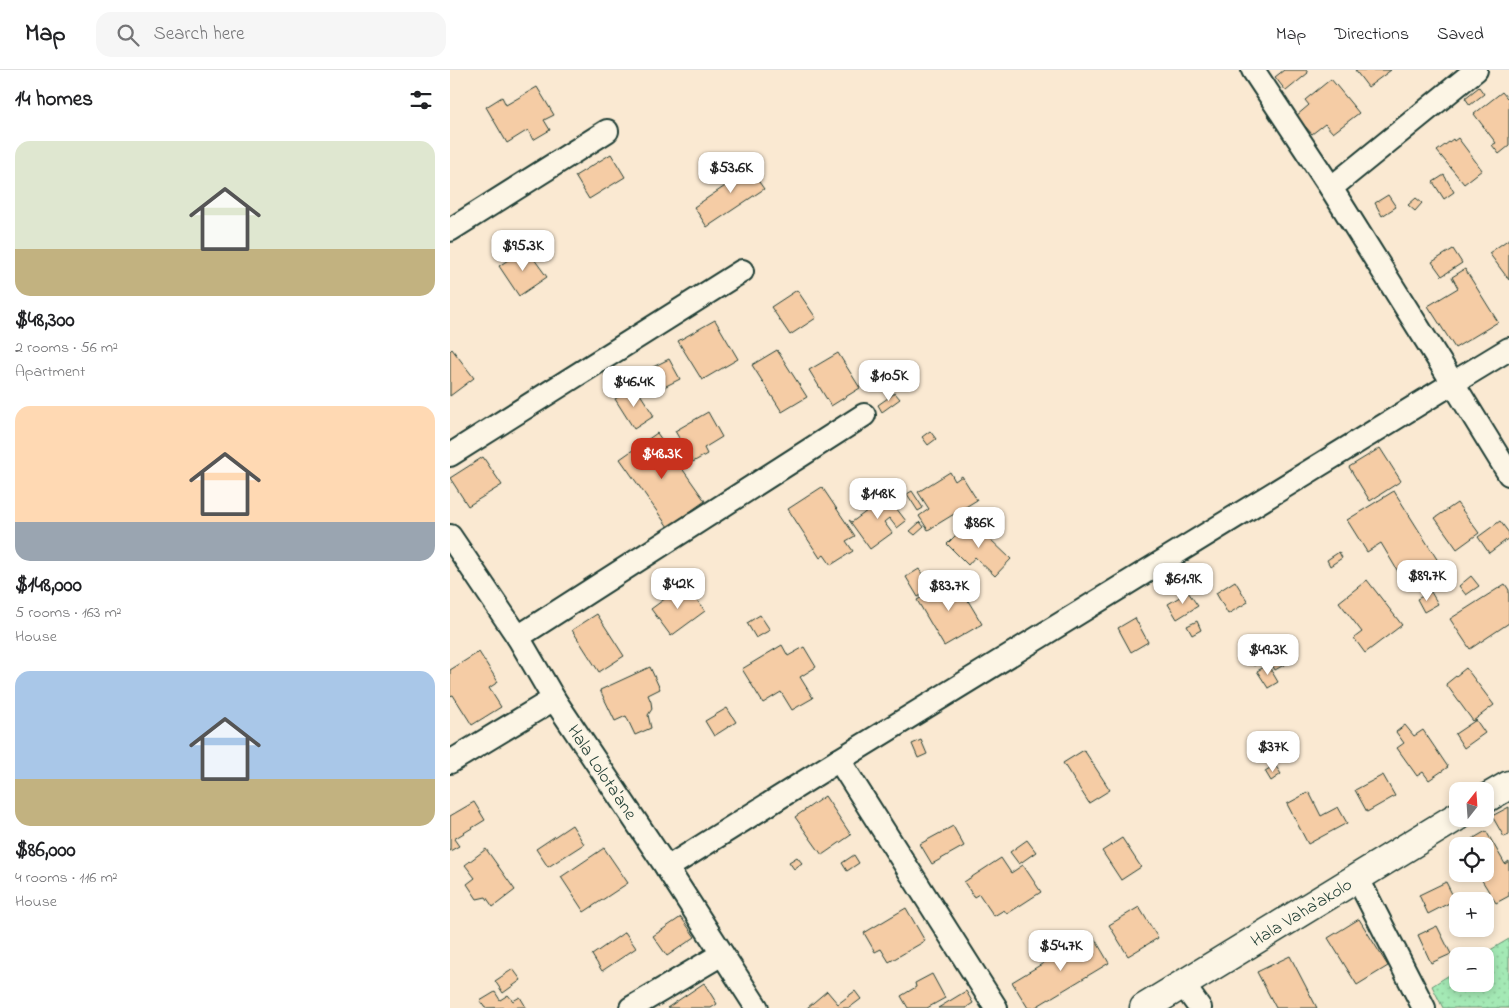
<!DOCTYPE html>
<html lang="en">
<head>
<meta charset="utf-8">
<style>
	:root { --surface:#fff; --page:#f6f6f6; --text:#202124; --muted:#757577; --line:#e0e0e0; --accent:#c8321e }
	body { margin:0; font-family:"Indie Flower",sans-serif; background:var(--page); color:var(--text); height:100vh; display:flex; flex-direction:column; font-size:19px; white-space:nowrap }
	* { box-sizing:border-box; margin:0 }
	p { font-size:16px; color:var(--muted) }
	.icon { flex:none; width:28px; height:28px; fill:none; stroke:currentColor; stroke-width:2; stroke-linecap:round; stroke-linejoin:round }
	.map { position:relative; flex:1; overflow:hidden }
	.details { display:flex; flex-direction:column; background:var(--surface); width:450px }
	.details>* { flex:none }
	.needle { width:32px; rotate:17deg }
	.buttons { position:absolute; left:999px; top:712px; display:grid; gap:10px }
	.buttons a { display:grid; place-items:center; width:45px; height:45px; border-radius:10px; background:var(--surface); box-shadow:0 2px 8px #0003; font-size:25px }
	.price { position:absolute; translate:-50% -42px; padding:0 11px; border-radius:10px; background:#fff; color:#222; font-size:16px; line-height:32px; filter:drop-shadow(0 1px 2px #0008) }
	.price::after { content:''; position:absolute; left:50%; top:30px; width:15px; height:11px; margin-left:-8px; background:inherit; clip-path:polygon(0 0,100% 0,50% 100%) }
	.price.active { background:var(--accent); color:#fff }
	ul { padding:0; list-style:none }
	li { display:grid; align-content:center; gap:10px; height:265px; padding:0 15px }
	li span { display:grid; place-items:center; height:155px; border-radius:15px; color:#555 }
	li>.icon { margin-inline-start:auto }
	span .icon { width:90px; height:90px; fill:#fffc; stroke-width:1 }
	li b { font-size:21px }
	h2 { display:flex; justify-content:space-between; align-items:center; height:60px; padding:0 15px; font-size:21px }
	header { display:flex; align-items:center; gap:30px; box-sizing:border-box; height:70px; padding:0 25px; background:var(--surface); border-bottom:1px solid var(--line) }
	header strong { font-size:24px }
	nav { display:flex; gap:28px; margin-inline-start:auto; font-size:18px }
	.search { width:350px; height:45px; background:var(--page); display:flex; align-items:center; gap:12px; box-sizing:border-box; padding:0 18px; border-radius:15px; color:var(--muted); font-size:19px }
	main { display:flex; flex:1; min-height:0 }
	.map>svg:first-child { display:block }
	.grass { fill:url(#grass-dots); stroke:#629374 }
	.building { fill:#f5cca5; stroke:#1f3d34 }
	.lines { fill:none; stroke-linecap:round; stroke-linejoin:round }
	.minor-casing { stroke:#1f3d34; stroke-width:26 }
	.secondary-casing { stroke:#1f3d34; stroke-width:31 }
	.minor { stroke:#fcf5e5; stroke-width:22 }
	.secondary { stroke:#fcf5e5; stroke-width:28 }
	.labels { text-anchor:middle; stroke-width:4.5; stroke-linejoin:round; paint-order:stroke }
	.street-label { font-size:18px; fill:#1f3d34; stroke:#fcf5e5 }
</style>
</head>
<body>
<header>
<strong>Map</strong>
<div class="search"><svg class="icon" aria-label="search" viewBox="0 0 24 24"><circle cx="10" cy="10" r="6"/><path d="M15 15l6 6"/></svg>Search here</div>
<nav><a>Map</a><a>Directions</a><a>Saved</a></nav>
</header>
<main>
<section class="details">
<h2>14 homes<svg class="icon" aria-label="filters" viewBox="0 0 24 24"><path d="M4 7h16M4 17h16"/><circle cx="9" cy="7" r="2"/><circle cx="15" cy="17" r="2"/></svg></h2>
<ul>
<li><span style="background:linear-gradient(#dfe7d0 70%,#c2b280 0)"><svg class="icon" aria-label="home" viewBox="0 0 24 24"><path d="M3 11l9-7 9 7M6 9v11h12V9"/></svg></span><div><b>$48,300</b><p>2 rooms · 56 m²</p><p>Apartment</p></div></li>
<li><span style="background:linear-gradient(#ffd9b3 75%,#9aa5b1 0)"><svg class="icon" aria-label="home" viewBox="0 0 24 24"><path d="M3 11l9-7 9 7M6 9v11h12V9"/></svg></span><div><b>$148,000</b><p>5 rooms · 163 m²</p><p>House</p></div></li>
<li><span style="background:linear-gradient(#a9c7e8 70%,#c2b280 0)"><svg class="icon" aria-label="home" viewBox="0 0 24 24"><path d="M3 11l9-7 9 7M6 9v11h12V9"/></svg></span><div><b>$86,000</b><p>4 rooms · 116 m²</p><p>House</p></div></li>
</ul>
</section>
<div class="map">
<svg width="1059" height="938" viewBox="0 0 1059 938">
	<defs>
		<pattern id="grass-dots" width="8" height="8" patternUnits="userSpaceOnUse" patternTransform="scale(1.25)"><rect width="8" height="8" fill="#a4e9b5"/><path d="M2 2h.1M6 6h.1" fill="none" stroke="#8dc99c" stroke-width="1.8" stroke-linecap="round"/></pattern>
	</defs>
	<rect width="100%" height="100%" fill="#fae9d2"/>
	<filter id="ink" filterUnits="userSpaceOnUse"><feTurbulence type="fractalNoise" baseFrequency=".02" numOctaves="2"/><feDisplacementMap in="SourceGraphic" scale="10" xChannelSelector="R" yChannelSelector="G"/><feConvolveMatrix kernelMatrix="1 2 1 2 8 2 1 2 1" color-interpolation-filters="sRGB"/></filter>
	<g filter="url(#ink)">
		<path class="grass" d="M1059,869V938H993L982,916L1007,900L1008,914H1035V886H1030Z"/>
		<path class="building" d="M834,0H856L858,3L836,21L825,7Z
			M905,0H941L918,17Z
			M881,9L909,43L883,63L875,54L862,64L846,46L859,35L855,30Z
			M87,17L104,45L94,50L100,60L83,70L78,60L57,73L36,37L52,27L56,35Z
			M1029,17L1034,24L1020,35L1015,28Z
			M1052,22L1057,28L1059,26V76L1049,84L1042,75L1046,73L1024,44Z
			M1008,68L1032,100L1014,114L987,81L1003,69L1004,71Z
			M161,84L175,107L139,129L125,106Z
			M296,87L305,100L302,102L314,119L257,157L244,137L290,106L283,95Z
			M994,105L1004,122L994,129L983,112Z
			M938,125L946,137L932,146L925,133Z
			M966,128L972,133L965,141L958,135Z
			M1059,169V210L1039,183Z
			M76,178L97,207L69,226L49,196Z
			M1003,179L1012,193L992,206L982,192Z
			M1015,199L1048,252L1005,278L978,236L1008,218L1002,207Z
			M347,220L366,248L340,265L321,237Z
			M265,250L288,289L252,310L228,271Z
			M2,279L24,308L0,326V281Z
			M327,280L357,327L332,342L302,295Z
			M388,283L410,318L381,336L359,300Z
			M219,289L230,309L208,320L197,300Z
			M185,316L204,346L184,359L165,329Z
			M445,323L450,329L432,342L428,335Z
			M258,342L272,367L254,378L257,384L243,392L225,361Z
			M480,361L486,369L478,375L472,367Z
			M207,363L255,431L218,457L170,389Z
			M930,378L951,411L920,431L899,397Z
			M33,387L52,415L18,436L0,408Z
			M500,402L505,411L512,406L527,430L478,460L469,446L479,439L468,422Z
			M372,417L405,466L396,471L403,481L381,495L374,485L370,488L338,439Z
			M433,421L456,451L447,458L439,448L434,452L442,463L420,479L399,450L402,452L421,438L417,433Z
			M462,421L473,438L468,441L457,424Z
			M944,421L990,494L956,515L931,473L917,482L897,450Z
			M1007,433L1029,463L1007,479L985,448Z
			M1050,451L1059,463V468L1039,483L1028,467Z
			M470,452L474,457L465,465L460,461Z
			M530,455L542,465L539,468L561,489L545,506L525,487L518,495L497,474L515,456L522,463Z
			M889,482L892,488L880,496L877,490Z
			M469,499L481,519L468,527L456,507Z
			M1021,506L1029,516L1016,525L1009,516Z
			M505,509L532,554L494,576L467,530Z
			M917,510L952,555L915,583L904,568L912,562L889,532Z
			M785,511L798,532L778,544L766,523Z
			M235,514L255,541L221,566L201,539Z
			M1055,514L1059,520V553L1020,579L1000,549Z
			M738,522L748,536L727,549L718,534Z
			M981,522L988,534L974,542L967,529Z
			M147,544L174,586L149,602L122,560Z
			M310,545L320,560L306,568L297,553Z
			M685,548L698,572L681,582L668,558Z
			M747,551L751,560L742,565L737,556Z
			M836,565L848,587L825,600L813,579Z
			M332,575L338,586L354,577L366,597L350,607L363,628L342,640L331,622L313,633L292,599Z
			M29,582L48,612L39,618L51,637L22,655L3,625L0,626V600Z
			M807,582L813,589L804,596L799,589Z
			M818,595L828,612L818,618L807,601Z
			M200,597L210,619L198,625L201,632L202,639L198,645L201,658L185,665L176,646L165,651L150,620Z
			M1016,598L1044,635L1023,651L996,614Z
			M277,638L286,652L264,666L255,651Z
			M1026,650L1035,663L1014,678L1005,664Z
			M955,655L964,666L973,660L998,697L979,710L973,702L967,706L947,678L954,673L946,662Z
			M471,670L477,684L468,688L462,674Z
			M634,680L660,720L639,733L613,693Z
			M825,695L831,704L821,711L815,701Z
			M933,705L945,726L917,742L905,720Z
			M859,722L871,746L888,737L897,753L858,774L837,734Z
			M375,726L401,765L372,785L345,747Z
			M24,732L35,750L4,769L9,776L0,781V746Z
			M1059,737V765L1054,767L1042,746Z
			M122,755L134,774L98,797L86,779Z
			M503,756L514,776L482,794L470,774Z
			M1036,761L1055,794L1059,791V826L1046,833L1028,804H1035V776L1012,775Z
			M672,768L691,797L671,810L652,781Z
			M577,770L586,782L569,794L560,782Z
			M154,778L178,813L134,842L111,807Z
			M36,779L65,820L43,837L36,827L27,829L17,814L25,808L15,795Z
			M404,785L409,793L397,801L392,793Z
			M347,787L352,793L344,799L339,792Z
			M551,788L561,803L573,795L591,822L557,844L554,840L544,846L529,824L524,827L514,812Z
			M996,812L1005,830L978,844L969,825Z
			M689,837L708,868L678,886L659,855Z
			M456,838L475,871L439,892L431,879L425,882L414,863Z
			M231,847L245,867L217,886L203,866Z
			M909,849L938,896L907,915L878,868Z
			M987,856L1001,884L981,893L968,865Z
			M175,862L186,878L152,901L142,885Z
			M642,864L659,893L584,938H578L562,912Z
			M840,886L867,938H826L807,902Z
			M63,899L71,910L53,923L45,911Z
			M482,904L495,928L477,938H458L451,926L466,917L465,913Z
			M254,913L267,934L261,938H217Z
			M377,921L388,934L405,921L411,929L399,938H357Z
			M516,921L523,933L517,937V938H488Z
			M45,922L50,930L58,925L63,931L70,927L76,937L35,938L30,931Z"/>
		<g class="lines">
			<defs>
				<g id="minor">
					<path d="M881,118L1026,0"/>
					<path d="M0,160L157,61"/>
					<path d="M1059,279L1003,313L1059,404"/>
					<path d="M0,385L292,201"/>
					<path id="s1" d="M0,466L68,567L104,629L217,798L307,938"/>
					<path d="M68,567L414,345"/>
					<path d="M389,690L546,938"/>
					<path d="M0,692L104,629"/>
					<path d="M217,798L389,690L1003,313L881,118L803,0"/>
					<path d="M907,807L974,938"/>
					<path d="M732,913L750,938"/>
					<path d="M181,938L272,884"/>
				</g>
				<g id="secondary">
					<path d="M1035,729L1059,715"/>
					<path id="s2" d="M694,938L1008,746"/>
				</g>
			</defs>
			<use href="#minor" class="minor-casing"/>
			<use href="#secondary" class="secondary-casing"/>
			<use href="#minor" class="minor"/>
			<use href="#secondary" class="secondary"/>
		</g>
	</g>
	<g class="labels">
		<g class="street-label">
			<text dy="6" stroke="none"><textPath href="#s1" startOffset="281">Hala Lolota'ane</textPath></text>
			<text dy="6" stroke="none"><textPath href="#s2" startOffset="184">Hala Vaha'akolo</textPath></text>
		</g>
	</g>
</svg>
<div class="buttons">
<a><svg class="needle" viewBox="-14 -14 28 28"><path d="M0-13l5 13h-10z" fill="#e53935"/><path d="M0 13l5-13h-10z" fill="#757577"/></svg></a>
<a><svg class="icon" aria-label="locate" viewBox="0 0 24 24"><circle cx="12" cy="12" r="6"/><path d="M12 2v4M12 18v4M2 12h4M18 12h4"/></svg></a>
<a>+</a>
<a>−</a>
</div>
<b class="price" style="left:281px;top:124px">$53.6K</b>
<b class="price" style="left:73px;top:202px">$95.3K</b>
<b class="price" style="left:439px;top:332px">$105K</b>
<b class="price" style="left:184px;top:338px">$46.4K</b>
<b class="price active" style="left:212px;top:410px">$48.3K</b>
<b class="price" style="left:428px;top:450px">$148K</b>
<b class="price" style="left:529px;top:479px">$86K</b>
<b class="price" style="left:977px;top:532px">$89.7K</b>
<b class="price" style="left:733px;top:535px">$61.9K</b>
<b class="price" style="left:228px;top:540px">$42K</b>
<b class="price" style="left:499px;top:542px">$83.7K</b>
<b class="price" style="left:818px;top:606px">$49.3K</b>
<b class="price" style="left:823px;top:703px">$37K</b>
<b class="price" style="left:611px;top:902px">$54.7K</b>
</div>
</main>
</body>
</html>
